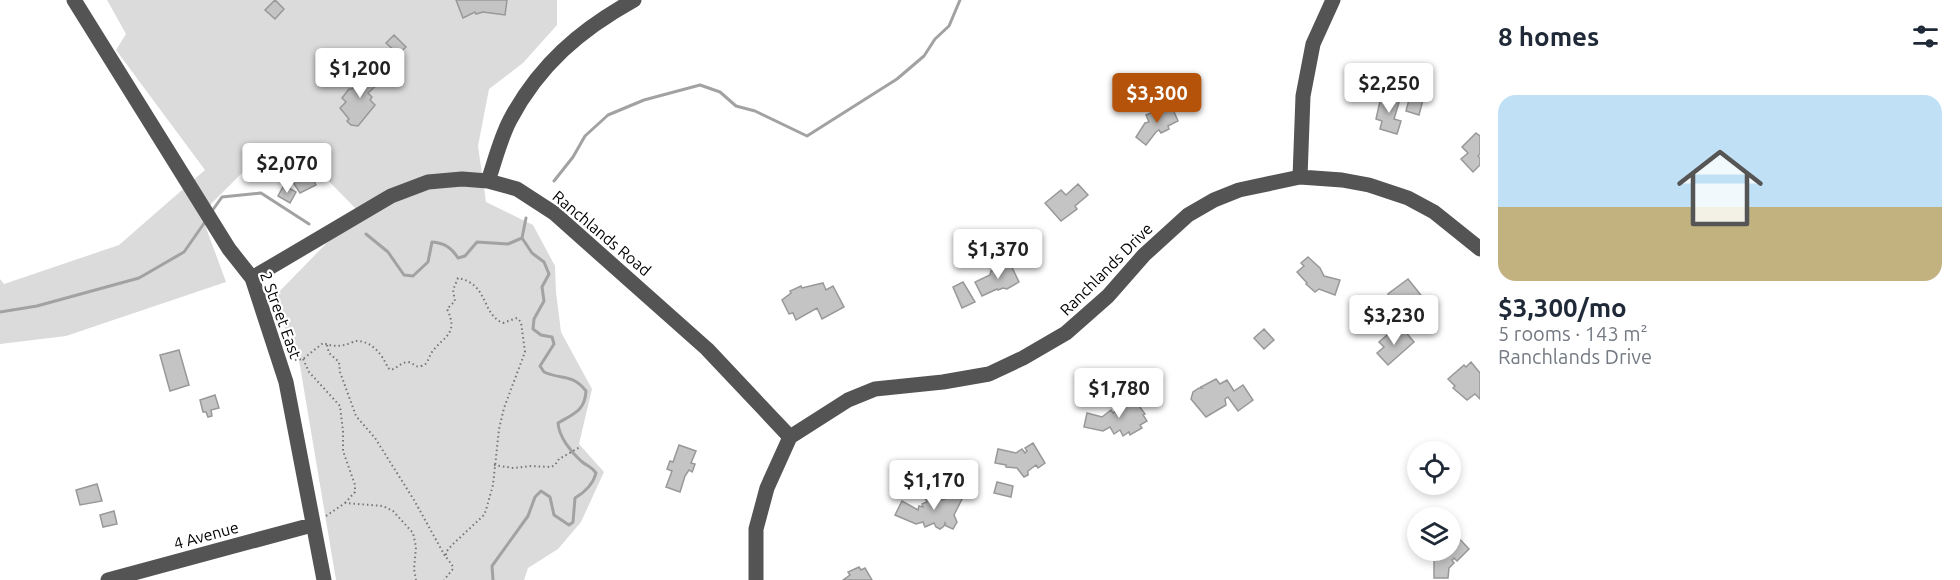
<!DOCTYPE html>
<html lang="en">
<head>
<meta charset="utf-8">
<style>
	:root { --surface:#fff; --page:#f2f2f3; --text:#1f2937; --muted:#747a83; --line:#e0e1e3; --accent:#b45309 }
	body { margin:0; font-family:Ubuntu,sans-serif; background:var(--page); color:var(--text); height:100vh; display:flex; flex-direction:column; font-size:22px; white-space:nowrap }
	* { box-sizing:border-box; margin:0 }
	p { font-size:20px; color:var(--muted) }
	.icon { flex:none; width:33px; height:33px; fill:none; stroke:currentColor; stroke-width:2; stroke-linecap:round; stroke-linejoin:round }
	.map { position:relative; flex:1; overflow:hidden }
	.panel { display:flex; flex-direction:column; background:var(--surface); width:480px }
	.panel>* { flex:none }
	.controls { position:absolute; left:1407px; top:441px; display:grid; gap:12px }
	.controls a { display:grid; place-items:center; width:54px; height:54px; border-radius:50%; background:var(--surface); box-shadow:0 3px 9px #0003; font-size:30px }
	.price { position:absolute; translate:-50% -51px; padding:0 14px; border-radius:6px; background:#fff; color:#222; font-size:20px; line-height:39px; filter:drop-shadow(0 2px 3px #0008) }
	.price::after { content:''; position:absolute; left:50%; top:36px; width:18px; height:14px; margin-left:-9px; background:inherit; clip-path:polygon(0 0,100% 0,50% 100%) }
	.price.on { background:var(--accent); color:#fff }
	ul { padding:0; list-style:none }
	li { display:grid; align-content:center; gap:12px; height:318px; padding:0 18px }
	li+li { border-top:2px solid var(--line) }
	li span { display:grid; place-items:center; height:186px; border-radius:18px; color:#555 }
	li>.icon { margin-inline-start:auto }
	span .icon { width:108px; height:108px; fill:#fffc; stroke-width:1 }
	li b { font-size:26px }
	h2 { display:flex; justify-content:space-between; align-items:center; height:72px; padding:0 18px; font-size:26px }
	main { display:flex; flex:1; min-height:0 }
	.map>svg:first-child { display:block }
	.green { fill:#dbdbdb }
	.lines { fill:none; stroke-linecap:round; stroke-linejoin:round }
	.stream { stroke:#a2a2a2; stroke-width:3 }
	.building { fill:#c4c4c4; stroke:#989898; stroke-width:1.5 }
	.path { stroke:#767676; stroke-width:2; stroke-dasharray:1.5 3; stroke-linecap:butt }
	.minor { stroke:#545454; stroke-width:15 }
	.labels { text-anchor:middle; stroke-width:4.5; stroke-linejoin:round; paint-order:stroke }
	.street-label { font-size:16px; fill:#000; stroke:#fff }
</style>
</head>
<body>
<main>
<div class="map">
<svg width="1480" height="580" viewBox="0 0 1480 580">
	<rect width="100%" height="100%" fill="#fff"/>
	<path class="green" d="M107,0H557V25L523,63L489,89L478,146L486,202L533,225L555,266L556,292L561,332L592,389L579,444L604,472L581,522L558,549L528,568L524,580H336L299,360L272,299L358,211L306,158L260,155L201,214L226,282L66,336L0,344V279L4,284L119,245L205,170L116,50L126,34Z"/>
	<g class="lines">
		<path class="stream" d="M554,181L573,157L585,136L608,115L644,100L700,85L720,92L736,106L755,111L807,136L897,79L924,56L935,39L949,26L960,0
			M212,211L222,197L261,193L309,224
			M366,234L388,252L404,275L413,276L428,262L432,242C444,243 451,247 458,258L465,256L477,242L508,244L522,238
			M522,238L526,218
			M0,312L37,306L139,278L184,252L205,222
			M493,580L492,566L528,516L535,497L541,491L550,497L554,515L569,525L573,522L575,498C585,492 593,485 596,473C590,465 588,467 581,461C571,452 559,437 558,423C573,414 585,411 586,391C572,373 561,380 544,372L540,366L554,344L552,337L541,335L533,329L534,319L544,301L542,287L549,274L544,262L532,253L522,238"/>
	</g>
	<path class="building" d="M275,0L284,9L275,19L265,10Z
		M456,0H507L505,15L483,12L476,14L475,12L463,18Z
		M394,35L406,47L398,54L386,43Z
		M373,69L383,79L368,93L372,97L370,100L375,105L358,126L351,125L347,121L349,119L340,108L346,102L342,98L349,89H352Z
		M1387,94L1400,99L1394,119L1401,121L1397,134L1380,129L1382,121L1376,119L1381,97L1385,98Z
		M1410,96L1423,100L1419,115L1406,111Z
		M1171,105L1178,121L1168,126L1169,129L1161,133L1159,130L1156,132L1146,145L1136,137L1145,123L1149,122L1146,115Z
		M1476,133L1480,136V154L1478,156L1480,158V165L1473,172L1461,159L1468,153L1462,147Z
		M308,154L319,174L312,178L316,185L300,193L291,179L294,177L288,166Z
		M1078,184L1088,195L1075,206L1077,209L1061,221L1045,203L1061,190L1066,195Z
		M284,185L296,192L290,203L278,196Z
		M1308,257L1320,268L1324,276L1340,280L1335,295L1319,289L1315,292L1306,284L1307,283L1297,272L1304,266L1301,263Z
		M1009,261L1019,282L1007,289L1003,288L998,290L997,289L982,296L975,282L990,275L991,271L1000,269L999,266Z
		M1408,279L1432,309L1422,317L1410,303L1401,312L1388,294Z
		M963,282L975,302L962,308L953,287Z
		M823,283L826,290L833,286L844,307L822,319L817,308L796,320L793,313L789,314L782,300L791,293L790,291L801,286L802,288Z
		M1264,329L1274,340L1264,349L1254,338Z
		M1393,330L1398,335L1404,330L1414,342L1388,365L1377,353L1384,347L1379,342Z
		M179,350L189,385L170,391L160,355Z
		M1471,362L1480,373V399L1475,394L1467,400L1453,388L1455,386L1448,379L1464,365L1466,367Z
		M1216,379L1220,384L1227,380L1234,391L1243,385L1253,400L1238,411L1228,397L1225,399L1226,405L1206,417L1191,399L1193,392L1199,388H1202L1201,387Z
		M215,395L219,408L211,410L212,416L208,417L206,412H203L200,400Z
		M1134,399L1145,414L1143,415L1147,421L1140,425L1142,428L1130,435L1129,432L1123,436L1120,430L1114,434L1110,427L1103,431L1084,427L1087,413L1102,417L1111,410L1113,413L1122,408L1120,405Z
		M1033,443L1045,463L1038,468L1036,465L1028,471V475L1024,477L1017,468L1006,467V465L995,463L998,449L1016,453L1022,449L1025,453L1027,451L1025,448Z
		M679,445L696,451L691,463L695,464L693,470L692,472L689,470L685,476L680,492L666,487L672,471L667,469L670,461L673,462Z
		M997,482L1013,486L1011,497L994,493Z
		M97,484L102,501L80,505L76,490Z
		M952,487L965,493L954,515L957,522L953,529L946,526L945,523L944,526L940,529L936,527L934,523L925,527L923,522L916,524L895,515L902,501L918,510L919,506L923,507L922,504L927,502L925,498L934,495L935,499L940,497L942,500L948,498Z
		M114,511L117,524L103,527L100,515Z
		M1454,533L1469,549L1457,561L1454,558L1452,560L1454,563L1449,568L1448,578H1434V561L1445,550H1450V537Z
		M859,567L861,570L865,568L872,580H843L850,575L848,572Z"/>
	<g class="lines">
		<path class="path" d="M327,345L329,353L339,362L340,372L356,416L375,438L414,500L445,556
			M303,359L309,372L340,406L343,431V451L355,485V492L345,503
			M295,360L303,359L323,343C331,346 339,347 347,344C350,344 354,341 356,341C372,341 382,354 388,368L391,370C397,368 402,362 408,362C414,363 415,368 421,366C428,365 428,358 432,352C444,336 459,334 447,309L455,301L453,290L458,278C489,284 481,314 503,323L517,318L521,322L525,352L504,408L499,429L493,485L486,510L484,515L452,545L446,552V557L452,565L453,569L444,580
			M494,465L513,468L531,466L551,467L555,465L559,459L580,447
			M326,516L345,503L383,506L393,511L413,533L416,547L414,569L416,580"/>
		<path class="minor" d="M74,0L229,249L252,278L286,382L324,580
			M1300,177L1303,96L1313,44L1333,0
			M488,181C495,161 500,139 510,120C539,65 580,30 634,0
			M252,278L391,196L428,182L462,179L488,181L517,189L554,213L707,349L790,437
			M108,580L312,525
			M756,580V529L767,488L790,437L848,400L875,389L943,382L989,374L1023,358L1066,333L1108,296L1144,255L1188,215L1214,200L1239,190L1300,177L1342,180L1369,185L1408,198L1434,212L1480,249"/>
	</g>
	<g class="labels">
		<g class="street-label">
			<text transform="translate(602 233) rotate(40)" y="6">Ranchlands Road</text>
			<text transform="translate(1106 269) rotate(-45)" y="6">Ranchlands Drive</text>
			<text transform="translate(281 315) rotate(70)" y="6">2 Street East</text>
			<text transform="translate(206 535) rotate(-15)" y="6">4 Avenue</text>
		</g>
	</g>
</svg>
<div class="controls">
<a><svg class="icon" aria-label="locate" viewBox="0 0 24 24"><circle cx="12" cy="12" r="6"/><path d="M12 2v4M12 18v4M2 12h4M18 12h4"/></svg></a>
<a><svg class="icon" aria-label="layers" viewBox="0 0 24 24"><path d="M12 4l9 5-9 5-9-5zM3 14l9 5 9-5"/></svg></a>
</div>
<b class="price" style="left:360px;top:99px">$1,200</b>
<b class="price" style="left:1389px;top:114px">$2,250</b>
<b class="price on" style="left:1157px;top:124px">$3,300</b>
<b class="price" style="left:287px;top:194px">$2,070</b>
<b class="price" style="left:998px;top:280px">$1,370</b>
<b class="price" style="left:1394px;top:346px">$3,230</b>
<b class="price" style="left:1119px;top:419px">$1,780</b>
<b class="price" style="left:934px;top:511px">$1,170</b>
</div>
<section class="panel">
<h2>8 homes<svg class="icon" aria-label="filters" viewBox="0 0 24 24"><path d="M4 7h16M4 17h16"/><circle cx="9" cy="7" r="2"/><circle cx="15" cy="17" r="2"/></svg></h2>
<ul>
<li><span style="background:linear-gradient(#bfe0f5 60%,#c2b280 0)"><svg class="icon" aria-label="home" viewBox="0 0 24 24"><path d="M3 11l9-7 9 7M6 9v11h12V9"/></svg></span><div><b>$3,300/mo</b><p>5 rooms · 143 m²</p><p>Ranchlands Drive</p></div></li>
</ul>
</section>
</main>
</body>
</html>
